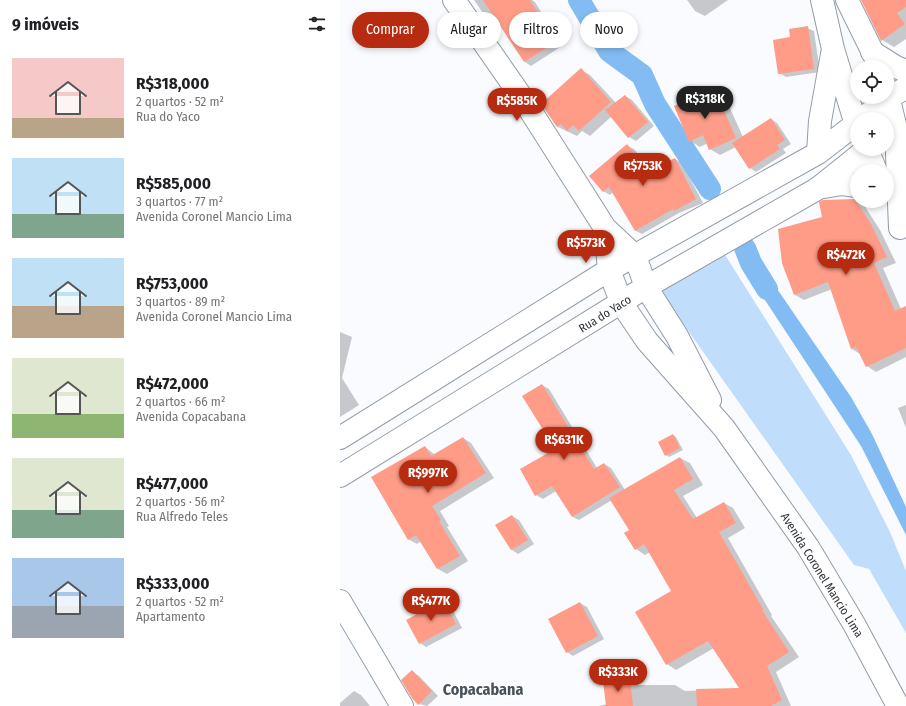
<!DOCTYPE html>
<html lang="pt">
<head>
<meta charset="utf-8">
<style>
	:root { --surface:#fff; --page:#f6f6f6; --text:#202124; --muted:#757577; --accent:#b72c10 }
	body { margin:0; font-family:"Fira Sans Condensed",sans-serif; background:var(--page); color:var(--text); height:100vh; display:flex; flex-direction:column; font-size:15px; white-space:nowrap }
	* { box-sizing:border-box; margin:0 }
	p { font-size:13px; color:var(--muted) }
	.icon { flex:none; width:22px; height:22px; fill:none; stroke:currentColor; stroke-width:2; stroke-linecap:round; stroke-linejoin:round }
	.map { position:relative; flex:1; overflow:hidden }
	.details { display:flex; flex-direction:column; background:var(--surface); width:340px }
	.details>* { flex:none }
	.hud { position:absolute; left:12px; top:12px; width:380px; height:36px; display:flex; gap:8px }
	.fabs { position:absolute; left:510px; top:60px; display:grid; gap:8px }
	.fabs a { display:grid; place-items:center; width:44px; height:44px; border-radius:50%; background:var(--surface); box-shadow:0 2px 6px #0003; font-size:20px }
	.price { position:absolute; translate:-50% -34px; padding:0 9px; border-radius:14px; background:var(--accent); color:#fff; font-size:13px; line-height:26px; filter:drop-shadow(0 1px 2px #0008) }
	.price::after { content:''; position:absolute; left:50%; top:24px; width:12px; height:9px; margin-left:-6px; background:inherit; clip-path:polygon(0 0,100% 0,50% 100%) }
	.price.selected { background:#222; color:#fff }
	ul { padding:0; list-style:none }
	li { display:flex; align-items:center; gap:12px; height:100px; padding:0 12px }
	li span { display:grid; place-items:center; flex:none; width:112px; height:80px; border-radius:0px; color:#555 }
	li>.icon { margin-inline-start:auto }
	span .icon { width:48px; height:48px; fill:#fffc; stroke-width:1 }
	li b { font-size:17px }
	h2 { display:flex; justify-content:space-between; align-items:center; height:48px; padding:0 12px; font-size:17px }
	.pill { padding:0 14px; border-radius:18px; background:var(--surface); box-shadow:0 2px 6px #0003; font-size:14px; line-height:36px }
	.pill.selected { background:var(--accent); color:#fff }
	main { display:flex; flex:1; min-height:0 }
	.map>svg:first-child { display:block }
	.green { fill:#c0defb }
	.water { fill:#83bcf2 }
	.shadow { fill:#0003 }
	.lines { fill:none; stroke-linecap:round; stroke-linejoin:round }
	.canal { stroke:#83bcf2; stroke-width:22 }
	.building { fill:#fe9c87 }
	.minor-casing { stroke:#929ca7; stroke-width:24 }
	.minor { stroke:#fff; stroke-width:22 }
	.labels { text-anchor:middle; stroke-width:3.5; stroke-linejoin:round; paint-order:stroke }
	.street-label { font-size:12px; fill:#2e3236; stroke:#fff }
	.district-label { font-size:16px; font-weight:bold; fill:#49525b; stroke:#fff }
</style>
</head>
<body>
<main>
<section class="details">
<h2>9 imóveis<svg class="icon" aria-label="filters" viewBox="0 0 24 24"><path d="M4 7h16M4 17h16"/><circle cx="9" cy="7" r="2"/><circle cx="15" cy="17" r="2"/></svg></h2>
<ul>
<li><span style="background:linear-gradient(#f6c9c9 75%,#b9a48a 0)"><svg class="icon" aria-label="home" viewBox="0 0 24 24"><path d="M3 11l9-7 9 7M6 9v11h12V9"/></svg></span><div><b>R$318,000</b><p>2 quartos · 52 m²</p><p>Rua do Yaco</p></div></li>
<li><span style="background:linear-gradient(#bfe0f5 70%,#7fa58c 0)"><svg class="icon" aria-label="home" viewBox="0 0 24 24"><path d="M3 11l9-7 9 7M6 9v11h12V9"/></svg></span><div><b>R$585,000</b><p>3 quartos · 77 m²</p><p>Avenida Coronel Mancio Lima</p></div></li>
<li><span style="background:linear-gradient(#bfe0f5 60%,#b9a48a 0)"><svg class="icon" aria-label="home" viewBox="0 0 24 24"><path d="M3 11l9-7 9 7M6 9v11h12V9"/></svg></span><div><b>R$753,000</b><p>3 quartos · 89 m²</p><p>Avenida Coronel Mancio Lima</p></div></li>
<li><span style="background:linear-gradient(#dfe7d0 70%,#8fb573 0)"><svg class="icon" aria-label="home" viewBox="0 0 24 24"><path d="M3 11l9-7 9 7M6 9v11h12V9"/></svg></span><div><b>R$472,000</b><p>2 quartos · 66 m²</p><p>Avenida Copacabana</p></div></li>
<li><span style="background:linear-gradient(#dfe7d0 65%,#7fa58c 0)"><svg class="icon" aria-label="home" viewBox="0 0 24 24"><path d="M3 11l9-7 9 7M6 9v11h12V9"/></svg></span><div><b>R$477,000</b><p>2 quartos · 56 m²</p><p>Rua Alfredo Teles</p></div></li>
<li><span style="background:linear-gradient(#a9c7e8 60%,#9aa5b1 0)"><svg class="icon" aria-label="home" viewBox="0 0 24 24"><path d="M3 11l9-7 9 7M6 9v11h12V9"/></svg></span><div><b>R$333,000</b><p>2 quartos · 52 m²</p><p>Apartamento</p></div></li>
</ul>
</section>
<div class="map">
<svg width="566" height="706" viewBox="0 0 566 706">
	<rect width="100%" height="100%" fill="#f9fbfe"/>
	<path class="green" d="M382,250L511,455L550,532L566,571V633L529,569L514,565L320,291Z"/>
	<path class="water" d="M418,261L511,397L532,434L566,507V535L521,446L404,268Z"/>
	<path class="shadow" d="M134,0H192L195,2L222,46L191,66L185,62L155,17L151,20L145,16Z
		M347,0H388L365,16L355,11Z
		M522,0H566V39L554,47L542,40Z
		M467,28L474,31L480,72L446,77L439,73L451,38Z
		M241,70L250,75L276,103L285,96L292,100L314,126L296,141L289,137L272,116L250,136L242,131L237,136L218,127L202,104Z
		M374,89L384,95L403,137L431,119L437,123L451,144L443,149L446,153L416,172L410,168L396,147L380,155L370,149L368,143L360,147L350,141Z
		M287,146L294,149L312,171L335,159L342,163L363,203L339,213L302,234L296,231L273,192L270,195L263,191Z
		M515,200L524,205L540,230L556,263L543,268L561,309L566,310V357L536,372L527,366L520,354L512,349L492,289L464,300L455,295L442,263L484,218Z
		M0,332L12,337L2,378L19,405L0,417Z
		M202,385L209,389L257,468L264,464L271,468L285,490L340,458L350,463L363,485L343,496L357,518L384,503L393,508L405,528L388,538L432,615L431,616L459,657L436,672L451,706H259L267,704L290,680L299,685H335L345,691L401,689L374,648L336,670L327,664L333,592L310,552L305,555L296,549L290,531L272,500L239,520L233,517L216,491L203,499L196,495L216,449Z
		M566,405V428L558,408Z
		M333,435L336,437L343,450L329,457L326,455Z
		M123,438L131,443L154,478L100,511L109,526L107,527L128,561L107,574L98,569L81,541L77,544L68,539L85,447L95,455Z
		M172,516L179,520L194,544L178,554L172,550L156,525Z
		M103,601L110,605L122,628L86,647L80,643Z
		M240,603L247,607L264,639L233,656L227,652Z
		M72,672L79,676L98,696L87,706L79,704Z
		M14,691L21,695L30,706H0V703Z"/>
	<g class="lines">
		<path class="canal" d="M239,0L269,51L302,75L315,104L370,189
			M405,248L411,263L427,289"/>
	</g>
	<path class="building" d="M143,0H190L216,42L184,62Z
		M521,0H566V7L557,13L565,24L541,41Z
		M468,26L474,69L438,74L433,40L450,37L449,29Z
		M241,68L271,102L239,131L233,125L227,131L221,124L217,127L201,104Z
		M374,88L396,138L369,150L363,135L349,142L334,106Z
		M285,95L308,122L288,138L265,110Z
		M431,118L445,140L437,145L440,149L409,169L392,143Z
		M287,144L309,171L335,158L356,199L334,211L333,209L295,231L269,187L263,192L249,176Z
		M515,199L531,224L547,257L534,263L555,311L566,306V348L526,367L516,347L511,349L488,282L454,295L442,263L438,229L482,217L479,202L483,200Z
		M202,384L254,469L264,463L280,487L232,517L212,486L195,496L180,469L215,449L182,396Z
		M333,434L340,448L325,456L318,442Z
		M123,437L146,473L92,506L101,520L99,521L120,556L97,569L76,535L68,540L31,477L85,446L91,456Z
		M340,457L353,479L334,490L353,519L384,502L396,523L379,532L423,609L422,610L449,652L427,666L442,700L431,706H357L356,689L399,688L368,641L326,665L295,612L331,591L304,544L295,550L284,533L289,530L269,498Z
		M172,515L188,540L171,550L155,525Z
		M103,600L116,624L79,644L66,620Z
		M240,602L258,636L226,653L208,619Z
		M72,670L92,691L78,705L72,698L61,680Z
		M290,678L293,706H266L263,681Z"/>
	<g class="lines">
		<defs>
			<path id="minor" d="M114,0L183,99L265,228L295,256L306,287L337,336L370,400
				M482,0L493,49L517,128
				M507,0L540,67
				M532,52L556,67L566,71
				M547,91L556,129L560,228
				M522,119L549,97L566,88
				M527,149L536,171
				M478,153L480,121L492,54
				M478,188L502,184L517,186
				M265,228L269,270L282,304L307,341L384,428L468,547L514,624L558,706
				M0,438L269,270L478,153L517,123
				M0,476L306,287L477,189L527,149
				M0,601L62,706"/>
		</defs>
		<use href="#minor" class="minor-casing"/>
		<use href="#minor" class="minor"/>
	</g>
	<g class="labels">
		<g class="street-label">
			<text transform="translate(265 314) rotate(-32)" y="4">Rua do Yaco</text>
			<text transform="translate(482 575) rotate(58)" y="4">Avenida Coronel Mancio Lima</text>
		</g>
		<g class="district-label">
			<text x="143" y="695">Copacabana</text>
		</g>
	</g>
</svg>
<div class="fabs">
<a><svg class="icon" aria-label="locate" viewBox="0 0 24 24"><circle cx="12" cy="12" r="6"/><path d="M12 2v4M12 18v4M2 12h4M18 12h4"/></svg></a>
<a>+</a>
<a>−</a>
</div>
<b class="price selected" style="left:365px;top:120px">R$318K</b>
<b class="price" style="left:177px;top:122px">R$585K</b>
<b class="price" style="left:303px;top:187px">R$753K</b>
<b class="price" style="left:246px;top:264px">R$573K</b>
<b class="price" style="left:506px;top:276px">R$472K</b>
<b class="price" style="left:224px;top:461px">R$631K</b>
<b class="price" style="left:88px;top:494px">R$997K</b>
<b class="price" style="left:91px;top:622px">R$477K</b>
<b class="price" style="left:278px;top:693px">R$333K</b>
<div class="hud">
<a class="pill selected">Comprar</a>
<a class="pill">Alugar</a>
<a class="pill">Filtros</a>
<a class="pill">Novo</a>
</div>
</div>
</main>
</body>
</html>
